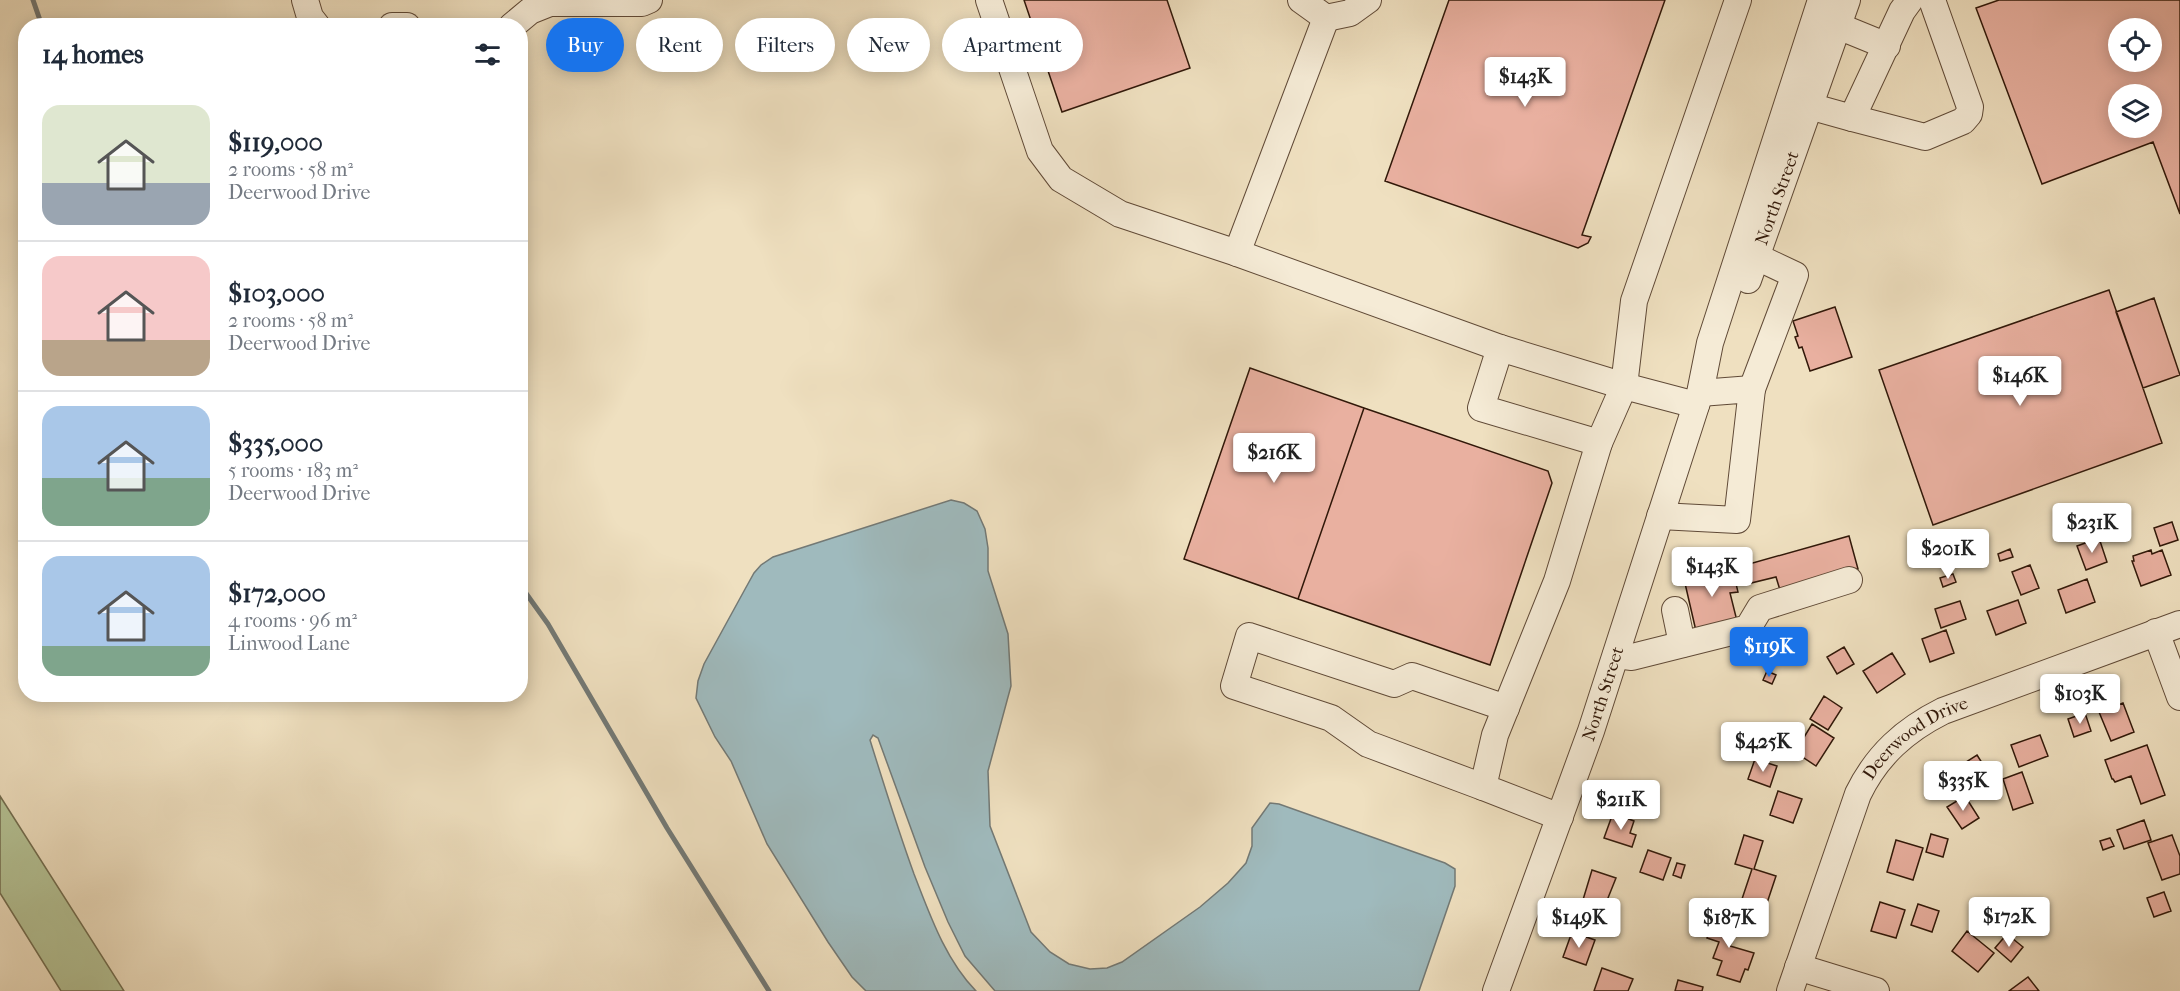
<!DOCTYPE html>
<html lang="en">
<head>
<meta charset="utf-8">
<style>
	:root { --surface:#fff; --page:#f6f6f7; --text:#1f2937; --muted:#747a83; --line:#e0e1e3; --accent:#1a73e8 }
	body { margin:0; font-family:"IM FELL French Canon",serif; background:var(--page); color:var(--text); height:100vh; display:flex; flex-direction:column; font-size:22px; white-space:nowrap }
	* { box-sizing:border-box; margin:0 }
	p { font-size:20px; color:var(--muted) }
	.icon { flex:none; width:33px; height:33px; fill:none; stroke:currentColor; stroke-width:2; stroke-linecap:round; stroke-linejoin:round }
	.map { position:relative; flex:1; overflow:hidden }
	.panel { position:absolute; left:18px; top:18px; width:510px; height:684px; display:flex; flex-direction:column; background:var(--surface); border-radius:24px; box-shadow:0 3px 15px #0003 }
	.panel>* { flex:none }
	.hud { position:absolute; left:546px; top:18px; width:570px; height:54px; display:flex; gap:12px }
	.tools { position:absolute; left:2108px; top:18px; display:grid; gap:12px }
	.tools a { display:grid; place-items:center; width:54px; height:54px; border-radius:50%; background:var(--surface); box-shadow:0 3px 15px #0003; font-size:30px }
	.price { position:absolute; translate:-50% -51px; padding:0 14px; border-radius:6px; background:#fff; color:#222; font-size:20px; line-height:39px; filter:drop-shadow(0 2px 3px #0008) }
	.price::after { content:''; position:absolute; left:50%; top:36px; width:18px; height:14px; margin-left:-9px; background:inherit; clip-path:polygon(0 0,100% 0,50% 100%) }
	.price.on { background:var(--accent); color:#fff }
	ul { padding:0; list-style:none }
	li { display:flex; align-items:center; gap:18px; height:150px; padding:0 24px }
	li+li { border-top:2px solid var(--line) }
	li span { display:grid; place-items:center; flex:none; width:168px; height:120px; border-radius:18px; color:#555 }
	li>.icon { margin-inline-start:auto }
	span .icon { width:72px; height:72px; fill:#fffc; stroke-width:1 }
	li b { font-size:26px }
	h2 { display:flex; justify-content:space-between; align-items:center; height:72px; padding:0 24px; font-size:26px }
	.tag { padding:0 21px; border-radius:27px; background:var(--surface); box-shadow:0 3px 15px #0003; font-size:21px; line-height:54px }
	.tag.on { background:var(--accent); color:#fff }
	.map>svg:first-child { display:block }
	.green { fill:#b5c396; stroke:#736e50; stroke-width:1.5 }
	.water { fill:#9fbabd; stroke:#737975; stroke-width:1.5 }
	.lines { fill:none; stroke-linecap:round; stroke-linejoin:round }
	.stream { stroke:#737975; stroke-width:5 }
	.building { fill:#e9b0a0; stroke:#311809; stroke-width:1.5; fill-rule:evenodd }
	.minor-casing { stroke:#604a37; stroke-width:28 }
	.minor { stroke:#f5ebd6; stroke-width:26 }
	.labels { text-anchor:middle; stroke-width:6; stroke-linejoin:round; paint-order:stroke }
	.street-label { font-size:18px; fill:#311809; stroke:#f5ebd6 }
</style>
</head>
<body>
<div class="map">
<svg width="2180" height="991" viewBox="0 0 2180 991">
	<rect width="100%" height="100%" fill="#efe0c0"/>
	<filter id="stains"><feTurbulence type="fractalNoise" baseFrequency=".00333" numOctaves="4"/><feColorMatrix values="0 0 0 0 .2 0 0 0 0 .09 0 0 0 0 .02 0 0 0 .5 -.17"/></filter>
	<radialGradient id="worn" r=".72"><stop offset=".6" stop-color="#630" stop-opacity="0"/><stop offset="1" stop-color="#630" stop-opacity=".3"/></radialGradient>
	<path class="green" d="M0,796L124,991H61L0,893Z"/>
	<path class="water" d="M951,500L964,503L977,511L985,529L988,548V571L1008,634L1011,686L988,771L990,826L1031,932L1050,952L1069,964L1090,969L1107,968L1122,962L1200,907L1228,883L1246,863L1252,846V828L1270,803L1279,804L1445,863L1455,869V886L1419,991H995L965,956L948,922L925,867L878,738L873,735L870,740C884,785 898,830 914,874C930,915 945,959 976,991H866L852,977L828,942L767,844L731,761L715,737L696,698L698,681L704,664L744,591L754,573L761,565L773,557Z"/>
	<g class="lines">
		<path class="stream" d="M33,0L42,26
			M520,585L548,624L667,828L769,991"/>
	</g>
	<path class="building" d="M1024,0H1167L1190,68L1062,112Z
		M1449,0H1665L1582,235L1591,237L1588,243L1578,248L1385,181Z
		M1999,0H2180V214L2153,142L2042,184L1976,8ZM2118,28H2151V62H2118ZM2118,94H2151V128H2118Z
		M2109,290L2162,443L1933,525L1879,370Z
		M2154,298L2180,375L2143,388L2116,312Z
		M1835,307L1852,357L1810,371L1802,347L1799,348L1795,337L1798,336L1793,321Z
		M1250,368L1364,408L1298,599L1184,559Z
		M1364,408L1548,471L1552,483L1490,665L1298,599Z
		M2172,522L2178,540L2160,546L2154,528Z
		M1849,536L1858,569L1780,590L1776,577L1747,584L1742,566Z
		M2099,538L2107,562L2086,570L2077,546Z
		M2010,549L2013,557L2000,561L1998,554Z
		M2151,550L2152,554L2162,550L2171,575L2141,586L2132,561H2134L2133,556Z
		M2030,565L2039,588L2021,595L2012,572Z
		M1732,567L1738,592L1730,593L1737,621L1696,631L1684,579Z
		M1953,574L1956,582L1943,587L1940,578Z
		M2087,579L2095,602L2066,613L2058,590Z
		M2018,600L2026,623L1996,635L1987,611Z
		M1960,601L1966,619L1941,628L1935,609Z
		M1946,630L1954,653L1930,662L1922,639Z
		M1844,647L1854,664L1837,674L1827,657Z
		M1892,653L1905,674L1877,693L1863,671Z
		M1767,671L1776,675L1772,684L1763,680Z
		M1824,696L1842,708L1828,730L1810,719Z
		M2123,703L2134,732L2111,741L2099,712Z
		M2085,713L2091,731L2074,737L2068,719Z
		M1812,724L1834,738L1816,766L1795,752Z
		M2040,735L2048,756L2019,767L2011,745Z
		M2147,745L2165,795L2141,804L2131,776L2115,782L2113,779H2112L2105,760Z
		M1977,755L1991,777L1981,783L1986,790L1972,799L1967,791L1962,794L1949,773Z
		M1755,759L1777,766L1770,787L1748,779Z
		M2022,772L2033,803L2013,810L2003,779Z
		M1778,791L1802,799L1793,823L1770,815Z
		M1965,796L1979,818L1962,829L1947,807Z
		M1613,813L1634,821L1630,833L1636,835L1632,847L1604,838Z
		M2144,820L2151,840L2124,849L2117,830Z
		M1931,834L1948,839L1943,857L1926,852Z
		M1744,835L1763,841L1754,869L1776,876L1766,906L1742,899L1752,869L1735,864Z
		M2172,835L2180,856V874L2162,880L2148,843Z
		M2110,838L2114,846L2103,850L2100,841Z
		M1896,840L1923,848L1913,880L1887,872Z
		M1648,850L1671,858L1663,880L1640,872Z
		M1677,863L1685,865L1681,878L1673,875Z
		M1592,870L1616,878L1604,908L1609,909L1605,921L1579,913Z
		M2164,892L2171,911L2154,917L2147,898Z
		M1880,902L1905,910L1896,938L1871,931Z
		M1918,904L1939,911L1932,932L1911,925Z
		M1715,914L1738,922L1730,946L1754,953L1748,970L1745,969L1740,982L1717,975L1722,961L1713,958L1719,942L1707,938Z
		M1967,931L1994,953L1978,972L1952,951Z
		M1572,932L1595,940L1586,965L1563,957Z
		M2007,934L2023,947L2011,962L1995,948Z
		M1602,968L1633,979L1628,991H1594Z
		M2028,977L2039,991H2009Z
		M1678,980L1703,987L1702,991H1675Z"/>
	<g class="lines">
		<defs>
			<g id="minor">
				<path d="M305,0L310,17L317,26"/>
				<path d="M989,0L1040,151L1061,179L1120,214L1237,253L1500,348L1624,386L1696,405"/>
				<path d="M1301,0L1326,18L1350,13L1368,0"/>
				<path d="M392,26H407"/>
				<path d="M512,26L530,11L550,3H642L649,0"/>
				<path d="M1838,26L1887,46"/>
				<path d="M1809,106L1852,118L1902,11L1910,0"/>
				<path d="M1852,118L1925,137L1963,121L1969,114L1970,107L1932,0"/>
				<path d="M1237,253L1326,18"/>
				<path id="s1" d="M1748,280L1847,0"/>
				<path d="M1500,348L1481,408L1599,443"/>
				<path d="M1752,389L1795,275L1757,257"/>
				<path d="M1660,516L1737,520L1752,389L1700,393"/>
				<path d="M1675,610L1682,644"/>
				<path d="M2156,632L2180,697"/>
				<path d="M1616,655L1632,657L1748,628L1760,608L1849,580"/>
				<path d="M1483,787L1368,744L1331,718L1234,686L1249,636L1394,684L1412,676L1506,708"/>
				<path d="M1560,817L1483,787L1495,735L1557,581L1599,443L1624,386L1634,301L1738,0"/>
				<path d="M1798,967L1876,991"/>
				<path id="s2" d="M1496,991L1591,731L1700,393L1710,343L1821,0"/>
				<path id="s3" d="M1790,991L1858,794C1877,755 1905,730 1943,711L2180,624"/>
			</g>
		</defs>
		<use href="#minor" class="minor-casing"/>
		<use href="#minor" class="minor"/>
	</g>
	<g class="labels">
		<g class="street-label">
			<text dy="6" stroke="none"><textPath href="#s1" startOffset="87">North Street</textPath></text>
			<text dy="6" stroke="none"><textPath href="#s2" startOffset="316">North Street</textPath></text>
			<text dy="6" stroke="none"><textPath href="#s3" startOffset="291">Deerwood Drive</textPath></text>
		</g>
	</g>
	<rect width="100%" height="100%" filter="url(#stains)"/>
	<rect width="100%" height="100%" fill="url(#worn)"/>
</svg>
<div class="tools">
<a><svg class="icon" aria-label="locate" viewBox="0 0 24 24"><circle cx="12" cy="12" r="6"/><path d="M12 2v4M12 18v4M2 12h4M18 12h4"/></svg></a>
<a><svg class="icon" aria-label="layers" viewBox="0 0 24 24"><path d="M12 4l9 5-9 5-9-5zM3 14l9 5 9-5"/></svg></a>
</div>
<b class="price" style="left:1525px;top:108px">$143K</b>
<b class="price" style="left:2020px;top:407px">$146K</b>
<b class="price" style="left:1274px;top:484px">$216K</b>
<b class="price" style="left:2092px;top:554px">$231K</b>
<b class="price" style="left:1948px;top:580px">$201K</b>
<b class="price" style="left:1712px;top:598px">$143K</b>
<b class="price on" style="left:1769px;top:678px">$119K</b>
<b class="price" style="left:2080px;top:725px">$103K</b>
<b class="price" style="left:1763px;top:773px">$425K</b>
<b class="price" style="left:1963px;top:812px">$335K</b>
<b class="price" style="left:1621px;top:831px">$211K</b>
<b class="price" style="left:2009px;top:948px">$172K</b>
<b class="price" style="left:1579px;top:949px">$149K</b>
<b class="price" style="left:1729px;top:949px">$187K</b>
<div class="hud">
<a class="tag on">Buy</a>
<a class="tag">Rent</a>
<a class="tag">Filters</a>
<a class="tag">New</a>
<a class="tag">Apartment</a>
</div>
<section class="panel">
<h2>14 homes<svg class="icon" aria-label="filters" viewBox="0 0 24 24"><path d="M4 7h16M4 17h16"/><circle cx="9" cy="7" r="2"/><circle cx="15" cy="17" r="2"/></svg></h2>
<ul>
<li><span style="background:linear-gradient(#dfe7d0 65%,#9aa5b1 0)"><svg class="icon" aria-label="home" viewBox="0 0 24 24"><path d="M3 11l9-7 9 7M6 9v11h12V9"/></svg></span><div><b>$119,000</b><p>2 rooms · 58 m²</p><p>Deerwood Drive</p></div></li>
<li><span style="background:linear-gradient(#f6c9c9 70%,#b9a48a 0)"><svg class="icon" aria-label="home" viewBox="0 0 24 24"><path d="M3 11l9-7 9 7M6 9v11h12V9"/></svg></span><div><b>$103,000</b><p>2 rooms · 58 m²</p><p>Deerwood Drive</p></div></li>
<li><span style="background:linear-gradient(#a9c7e8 60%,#7fa58c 0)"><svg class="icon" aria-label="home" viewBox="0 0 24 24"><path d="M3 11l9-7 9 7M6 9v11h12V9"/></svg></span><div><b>$335,000</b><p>5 rooms · 183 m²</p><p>Deerwood Drive</p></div></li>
<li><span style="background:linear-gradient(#a9c7e8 75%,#7fa58c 0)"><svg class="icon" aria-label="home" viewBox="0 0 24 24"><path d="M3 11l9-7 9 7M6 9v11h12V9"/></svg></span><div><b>$172,000</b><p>4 rooms · 96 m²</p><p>Linwood Lane</p></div></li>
</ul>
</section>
</div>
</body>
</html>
